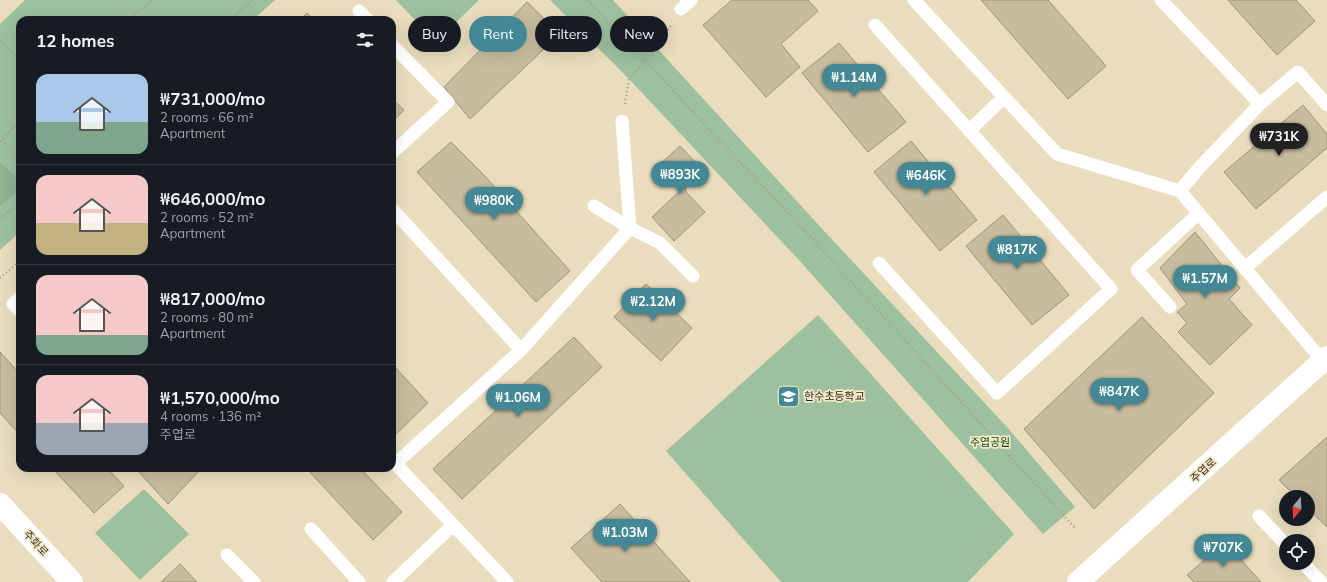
<!DOCTYPE html>
<html lang="en">
<head>
<meta charset="utf-8">
<style>
	:root { --surface:#171b24; --page:#20242c; --text:#f1f3f6; --muted:#9ea1a6; --line:#363941; --accent:#438894 }
	body { margin:0; font-family:Mulish,"Noto Sans KR",sans-serif; background:var(--page); color:var(--text); height:100vh; display:flex; flex-direction:column; font-size:15px; white-space:nowrap }
	* { box-sizing:border-box; margin:0 }
	p { font-size:13px; color:var(--muted) }
	.icon { flex:none; width:22px; height:22px; fill:none; stroke:currentColor; stroke-width:2; stroke-linecap:round; stroke-linejoin:round }
	.map { position:relative; flex:1; overflow:hidden }
	.details { position:absolute; left:16px; top:16px; width:380px; height:456px; display:flex; flex-direction:column; background:var(--surface); border-radius:12px; box-shadow:0 4px 16px #0002 }
	.details>* { flex:none }
	.guide { position:absolute; left:408px; top:16px; width:380px; height:36px; display:flex; gap:8px }
	.needle { width:26px; rotate:199deg }
	.buttons { position:absolute; left:1279px; top:490px; display:grid; gap:8px }
	.buttons a { display:grid; place-items:center; width:36px; height:36px; border-radius:50%; background:var(--surface); box-shadow:0 4px 16px #0002; font-size:20px }
	.price { position:absolute; translate:-50% -34px; padding:0 9px; border-radius:14px; background:var(--accent); color:#fff; font-size:13px; line-height:26px; filter:drop-shadow(0 1px 2px #0008) }
	.price::after { content:''; position:absolute; left:50%; top:24px; width:12px; height:9px; margin-left:-6px; background:inherit; clip-path:polygon(0 0,100% 0,50% 100%) }
	.price.on { background:#222; color:#fff }
	ul { padding:0; list-style:none }
	li { display:flex; align-items:center; gap:12px; height:100px; padding:0 20px }
	li+li { border-top:1px solid var(--line) }
	li span { display:grid; place-items:center; flex:none; width:112px; height:80px; border-radius:12px; color:#555 }
	li>.icon { margin-inline-start:auto }
	span .icon { width:48px; height:48px; fill:#fffc; stroke-width:1 }
	li b { font-size:17px }
	h2 { display:flex; justify-content:space-between; align-items:center; height:48px; padding:0 20px; font-size:17px }
	.tag { padding:0 14px; border-radius:18px; background:var(--surface); box-shadow:0 4px 16px #0002; font-size:14px; line-height:36px }
	.tag.on { background:var(--accent); color:#fff }
	.map>svg:first-child { display:block }
	.green { fill:#9dc09e }
	.forest { fill:#8eb490 }
	.building { fill:#c8bc9e; stroke:#9f9477 }
	.lines { fill:none; stroke-linecap:round; stroke-linejoin:round }
	.path { stroke:#a79d85; stroke-width:2.5; stroke-dasharray:1 3; stroke-linecap:butt }
	.service { stroke:#fff; stroke-width:13 }
	.tertiary { stroke:#fff; stroke-width:22 }
	.labels { text-anchor:middle; stroke-width:3.5; stroke-linejoin:round; paint-order:stroke }
	.poi-label { font-size:11px; fill:#241f14; stroke:#f7ebcb; text-anchor:start }
	.park-label { font-size:11px; fill:#0e4819; stroke:#f7ebcb }
	.street-label { font-size:11px; fill:#241f14; stroke:#f7ebcb }
</style>
</head>
<body>
<div class="map">
<svg width="1327" height="582" viewBox="0 0 1327 582">
	<rect width="100%" height="100%" fill="#eaddbe"/>
	<path class="green" d="M25,0H275L253,20H20V232L0,250V24Z
		M396,0H479L436,42Z
		M550,0H613L826,233L1007,427L1075,507L1043,534L798,259L629,79Z
		M818,315L1014,534L968,582H781L666,451Z
		M144,489L189,534L140,580L95,533Z"/>
	<path class="forest" d="M0,162L20,181V190L0,206Z"/>
	<path class="building" d="M732,0H808L818,11L781,44L800,67L766,97L703,25Z
		M981,0H1048L1106,66L1068,99Z
		M1228,0H1296L1315,21L1277,55Z
		M527,2L560,34L470,119L444,87Z
		M307,13L314,20H300Z
		M839,43L906,122L868,152L802,73Z
		M392,99L404,110L392,122Z
		M1303,105L1327,134V148L1256,209L1224,172Z
		M911,141L977,220L940,251L874,172Z
		M451,142L484,175L570,271L536,302L417,172Z
		M680,146L703,170L685,187L686,192L705,212L674,241L652,217L682,189L659,165Z
		M1003,215L1069,295L1032,325L966,246Z
		M1195,232L1240,288L1229,299L1252,325L1210,365L1178,332L1187,323L1177,312L1187,304L1160,268Z
		M646,284L692,328L661,361L614,317Z
		M1142,317L1214,393L1094,509L1024,429Z
		M574,337L602,367L462,499L433,469Z
		M0,352L20,374V435L0,413Z
		M393,365L428,403L392,438V366Z
		M1327,437V527L1308,509V497H1296L1279,480Z
		M52,468H107L124,486L94,513Z
		M141,468H202L168,504L138,471Z
		M306,468H360L402,512L373,540Z
		M620,504L690,582H602L571,548Z
		M1225,542L1261,582H1194L1187,575Z
		M180,564L197,582H161Z"/>
	<g class="lines">
		<path class="path" d="M588,0L819,246L1076,529
			M129,20L151,0
			M230,20L252,0
			M0,41L20,60
			M625,104L629,79L657,47L672,24
			M2,140L20,159
			M0,141L20,121
			M0,218L20,204
			M0,278L20,261"/>
		<path class="service" d="M914,0L1057,154L1180,191L1327,366
			M1161,0L1260,104
			M681,9L691,0
			M359,11L368,20
			M875,25L1111,289L997,393L879,263
			M392,45L448,102L392,153
			M970,130L1004,97
			M1180,191L1199,168L1260,104L1298,72L1327,105
			M594,206L630,228L660,243L693,276
			M392,209L521,350
			M1245,268L1327,197
			M20,298L13,304L20,311
			M1170,307L1137,270L1199,213
			M392,460L507,582
			M395,464L521,350L630,228L622,121
			M1259,516L1286,545
			M311,529L359,582
			M227,555L254,582
			M1303,563L1321,582
			M393,582L453,525"/>
		<path class="tertiary" d="M0,504L72,582
			M1078,582L1327,357"/>
	</g>
	<defs>
		<symbol id="school-square" viewBox="-11 -11 22 22"><rect x="-9" y="-9" width="18" height="18" rx="4" fill="#438894" stroke="#f7ebcb"/><path d="M0-5L7-2L0 1L-7-2ZM-4 1L0 2.5L4 1V4Q0 6-4 4Z" fill="#fff"/></symbol>
	</defs>
	<g fill-rule="evenodd">
		<use href="#school-square" x="776" y="384" width="25" height="25"/>
	</g>
	<g class="labels">
		<g class="poi-label">
			<text x="804" y="400">한수초등학교</text>
		</g>
		<g class="park-label">
			<text x="990" y="446">주엽공원</text>
		</g>
		<g class="street-label">
			<text transform="translate(1203 470) rotate(-42)" y="4">주엽로</text>
			<text transform="translate(36 543) rotate(47)" y="4">주화로</text>
		</g>
	</g>
</svg>
<div class="buttons">
<a><svg class="needle" viewBox="-14 -14 28 28"><path d="M0-13l5 13h-10z" fill="#e53935"/><path d="M0 13l5-13h-10z" fill="#9ea1a6"/></svg></a>
<a><svg class="icon" aria-label="locate" viewBox="0 0 24 24"><circle cx="12" cy="12" r="6"/><path d="M12 2v4M12 18v4M2 12h4M18 12h4"/></svg></a>
</div>
<b class="price" style="left:854px;top:98px">₩1.14M</b>
<b class="price on" style="left:1279px;top:157px">₩731K</b>
<b class="price" style="left:680px;top:195px">₩893K</b>
<b class="price" style="left:926px;top:196px">₩646K</b>
<b class="price" style="left:494px;top:221px">₩980K</b>
<b class="price" style="left:1017px;top:270px">₩817K</b>
<b class="price" style="left:1205px;top:299px">₩1.57M</b>
<b class="price" style="left:653px;top:322px">₩2.12M</b>
<b class="price" style="left:1119px;top:412px">₩847K</b>
<b class="price" style="left:518px;top:418px">₩1.06M</b>
<b class="price" style="left:625px;top:553px">₩1.03M</b>
<b class="price" style="left:1223px;top:568px">₩707K</b>
<div class="guide">
<a class="tag">Buy</a>
<a class="tag on">Rent</a>
<a class="tag">Filters</a>
<a class="tag">New</a>
</div>
<section class="details">
<h2>12 homes<svg class="icon" aria-label="filters" viewBox="0 0 24 24"><path d="M4 7h16M4 17h16"/><circle cx="9" cy="7" r="2"/><circle cx="15" cy="17" r="2"/></svg></h2>
<ul>
<li><span style="background:linear-gradient(#a9c7e8 60%,#7fa58c 0)"><svg class="icon" aria-label="home" viewBox="0 0 24 24"><path d="M3 11l9-7 9 7M6 9v11h12V9"/></svg></span><div><b>₩731,000/mo</b><p>2 rooms · 66 m²</p><p>Apartment</p></div></li>
<li><span style="background:linear-gradient(#f6c9c9 60%,#c2b280 0)"><svg class="icon" aria-label="home" viewBox="0 0 24 24"><path d="M3 11l9-7 9 7M6 9v11h12V9"/></svg></span><div><b>₩646,000/mo</b><p>2 rooms · 52 m²</p><p>Apartment</p></div></li>
<li><span style="background:linear-gradient(#f6c9c9 75%,#7fa58c 0)"><svg class="icon" aria-label="home" viewBox="0 0 24 24"><path d="M3 11l9-7 9 7M6 9v11h12V9"/></svg></span><div><b>₩817,000/mo</b><p>2 rooms · 80 m²</p><p>Apartment</p></div></li>
<li><span style="background:linear-gradient(#f6c9c9 60%,#9aa5b1 0)"><svg class="icon" aria-label="home" viewBox="0 0 24 24"><path d="M3 11l9-7 9 7M6 9v11h12V9"/></svg></span><div><b>₩1,570,000/mo</b><p>4 rooms · 136 m²</p><p>주엽로</p></div></li>
</ul>
</section>
</div>
</body>
</html>
